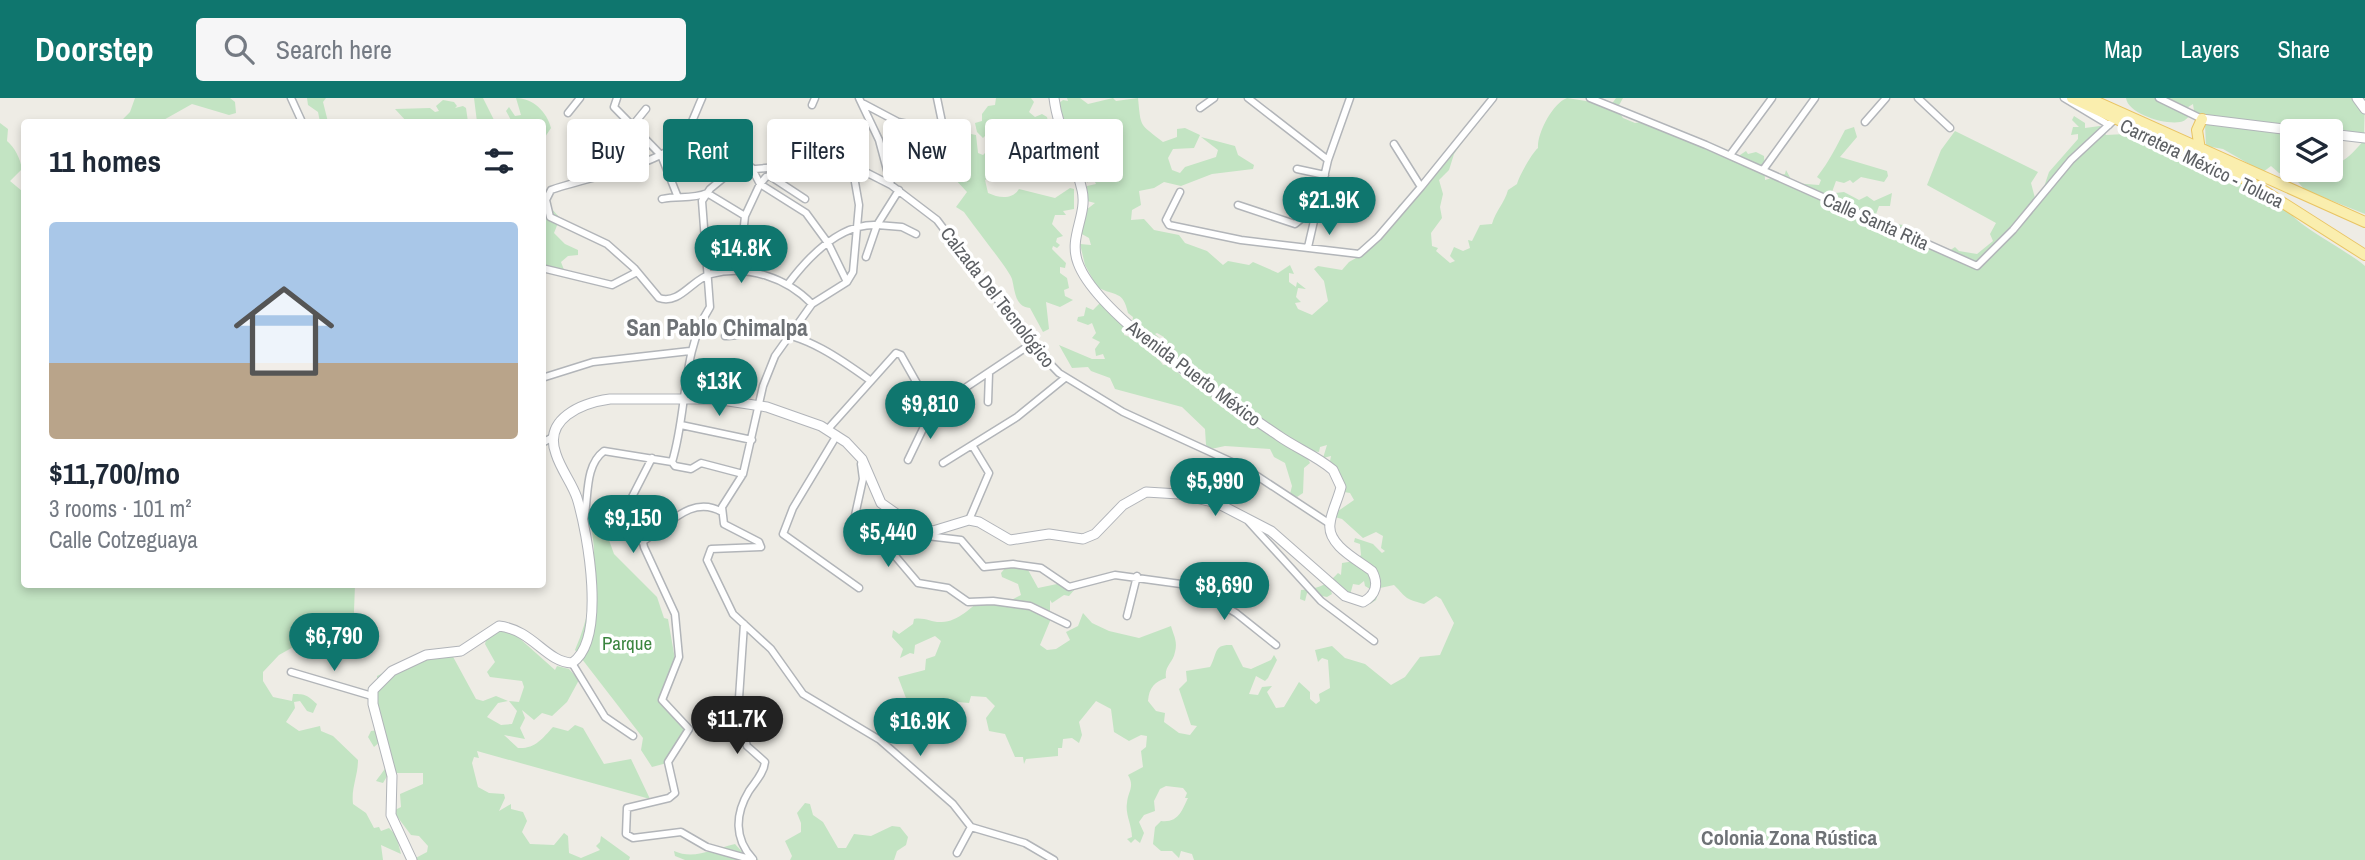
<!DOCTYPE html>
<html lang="en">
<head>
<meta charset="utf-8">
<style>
	:root { --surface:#fff; --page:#f6f6f7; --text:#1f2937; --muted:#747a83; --accent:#0f766e }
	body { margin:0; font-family:"Archivo Narrow",sans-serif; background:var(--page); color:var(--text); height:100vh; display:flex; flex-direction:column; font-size:26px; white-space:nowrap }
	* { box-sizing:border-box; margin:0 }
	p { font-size:23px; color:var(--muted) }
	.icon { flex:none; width:38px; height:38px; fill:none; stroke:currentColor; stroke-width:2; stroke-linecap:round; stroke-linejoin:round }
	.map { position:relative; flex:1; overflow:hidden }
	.sheet { position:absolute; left:21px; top:21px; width:525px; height:469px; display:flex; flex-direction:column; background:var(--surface); border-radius:7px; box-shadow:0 4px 10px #0003 }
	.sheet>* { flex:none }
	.banner { position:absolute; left:567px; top:21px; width:665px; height:63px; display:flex; gap:14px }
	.buttons { position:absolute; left:2280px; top:21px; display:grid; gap:14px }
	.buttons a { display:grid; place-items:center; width:63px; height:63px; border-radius:7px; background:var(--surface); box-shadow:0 4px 10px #0003; font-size:35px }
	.price { position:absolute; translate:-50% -60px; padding:0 16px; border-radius:24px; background:var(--accent); color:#fff; font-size:23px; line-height:46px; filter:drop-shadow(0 2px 4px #0008) }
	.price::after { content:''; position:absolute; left:50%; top:42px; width:21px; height:16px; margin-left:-10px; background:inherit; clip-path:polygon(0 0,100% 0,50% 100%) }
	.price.selected { background:#222; color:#fff }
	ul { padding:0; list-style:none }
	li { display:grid; align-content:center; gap:14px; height:371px; padding:0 28px }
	li span { display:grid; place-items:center; height:217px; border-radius:7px; color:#555 }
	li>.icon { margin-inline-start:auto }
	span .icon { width:126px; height:126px; fill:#fffc; stroke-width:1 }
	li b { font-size:30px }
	h2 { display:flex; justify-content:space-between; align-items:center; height:84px; padding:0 28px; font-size:30px }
	.pill { padding:0 24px; border-radius:7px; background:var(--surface); box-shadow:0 4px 10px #0003; font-size:24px; line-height:63px }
	.pill.selected { background:var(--accent); color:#fff }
	header { display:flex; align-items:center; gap:42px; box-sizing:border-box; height:98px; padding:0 35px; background:var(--accent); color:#fff }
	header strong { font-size:33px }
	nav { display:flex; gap:38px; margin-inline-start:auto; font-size:24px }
	.search { width:490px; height:63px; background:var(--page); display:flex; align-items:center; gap:18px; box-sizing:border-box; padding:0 24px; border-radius:7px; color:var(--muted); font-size:26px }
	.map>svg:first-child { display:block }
	.green { fill:#c3e4c3 }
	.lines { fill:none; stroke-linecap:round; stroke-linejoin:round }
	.street-casing { stroke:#b2b5b9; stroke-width:9 }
	.secondary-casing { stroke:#b1b4b9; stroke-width:11 }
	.primary-casing { stroke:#e9c463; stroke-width:12 }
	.street { stroke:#fff; stroke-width:6 }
	.secondary { stroke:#fff; stroke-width:9 }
	.primary { stroke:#faeeae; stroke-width:10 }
	.labels { text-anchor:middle; stroke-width:7; stroke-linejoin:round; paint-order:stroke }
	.street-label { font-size:19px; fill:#5d6064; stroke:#fff }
	.park-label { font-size:19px; fill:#3b853f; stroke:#fff }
	.neighbourhood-label { font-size:21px; font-weight:bold; fill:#6e7276; stroke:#fff }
	.quarter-label { font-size:23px; font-weight:bold; fill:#6e7276; stroke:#fff }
</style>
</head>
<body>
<header>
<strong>Doorstep</strong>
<div class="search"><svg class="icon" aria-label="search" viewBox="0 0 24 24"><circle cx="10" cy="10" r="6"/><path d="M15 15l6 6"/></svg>Search here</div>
<nav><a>Map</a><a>Layers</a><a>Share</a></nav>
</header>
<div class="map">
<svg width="2365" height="762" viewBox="0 0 2365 762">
	<rect width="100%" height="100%" fill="#eeece5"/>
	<path class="green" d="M135,0H230L235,4L236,15L229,17L192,6L160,24H120L130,14Z
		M307,0H326L323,4L328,24H320L318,14L308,7Z
		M474,0H483L495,24H477Z
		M516,0C533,0 547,14 551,30L543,42L542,24H512L506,13L509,9L515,18L521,17Z
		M996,0H1031L1034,4L1029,14L1035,19L1042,16L1047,19L1051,37L1038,43L1028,35L1016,39L1012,33L1004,37L1003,32L999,31L997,41L1006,46L1011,40L1015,41L1012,53L1015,56L1035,50L1040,54L1041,63C1021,74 1004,68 985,82L988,95C999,100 1012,102 1019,91L1055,100L1070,90L1074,91V111L1063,113L1066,117H1055L1052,126L1063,138L1057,140L1056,144L1060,147L1057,150L1053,148L1052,151L1066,165L1065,170L1060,169V175L1067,180L1069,190L1064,192L1065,198L1073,202L1060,209L1046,204L1049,231L1043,234L1030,210C1015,209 1015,193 1012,181C1010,173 972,126 964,114L956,109L967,94L954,80L936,49L959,24L961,34L976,37L978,55L983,57L986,54L991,59L997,58L995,53L991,54L990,43L985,38L983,40L977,34L975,25L982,23V16L988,8L995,7Z
		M1067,0H1080L1088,6L1113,0L1116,3L1138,0C1141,30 1139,25 1163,44L1177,39V31L1185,30L1200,37L1194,50L1173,51L1168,60L1172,72L1180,75L1185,69L1216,59L1218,52L1201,39L1235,48L1238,57L1254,67L1253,71L1212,76L1181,88L1164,84L1154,90L1139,93L1141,107L1132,112L1131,122L1144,121L1154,132L1179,137L1185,145L1207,153L1223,167L1228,163L1249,167L1253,164L1278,175L1290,167L1294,176L1289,175V184L1296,189L1297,184L1306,191L1298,190L1296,199L1301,204L1295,205L1298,211L1312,217L1328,203L1324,183L1314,171L1318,168L1342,172L1349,164L1363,156L1386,130L1399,107L1413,99L1456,42L1463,43L1454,56L1449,72L1439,82L1443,96L1440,109L1442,120L1431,135L1432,148L1438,150L1436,153L1450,165L1455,163L1450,158L1454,149L1463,153L1470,150L1468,142L1472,143L1480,127L1492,126C1496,112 1504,106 1508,92L1517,86C1519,78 1532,55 1538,50C1537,35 1553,5 1567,0L1611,7L1616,0H1623L1617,11L1623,20L1635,25L1649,23L1698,48L1737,59L1746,53L1748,56L1756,54L1764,58L1765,82L1785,76L1786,72L1793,85L1819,87L1821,82L1817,79C1829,64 1836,49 1845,32L1854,29L1857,39L1840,59L1887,73L1888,78L1884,84L1861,79L1853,85L1850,82L1844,85L1836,83L1832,94L1827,96L1844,94L1859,102L1867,98L1874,103L1892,95L1890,108H1879L1875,119L1879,123L1909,128L1920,141L1949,153L1955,149L1959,153L1977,156L1993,143L1990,136L1996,125L1927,87L1941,52L1955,33L2038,74L2031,85L2035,100L2041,98L2049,74L2078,41V36L2071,37L2073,29H2079L2072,22L2074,18L2085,25V30L2100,28L2106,37L2125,36L2124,31H2128L2132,35L2136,32L2140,37H2148L2144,40V46L2162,47L2178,57L2181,55L2197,71H2217L2214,74C2221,91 2232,84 2247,85L2265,104L2289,113C2296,127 2348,153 2365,168V762H1194L1192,756L1181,753L1179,760L1172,753H1161L1153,746L1155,729L1161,723C1179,725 1182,712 1188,700H1185L1187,695L1183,690L1166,688L1160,691L1154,703L1155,713L1144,717L1139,724L1144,735L1140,745L1135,741L1131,745L1127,741L1132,739C1132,727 1125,716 1127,705C1128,693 1135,689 1128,677L1143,669L1141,653L1146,649L1147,638L1141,637L1129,643L1114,634L1111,611L1096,603L1079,624L1082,637L1079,645L1072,640L1063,641L1062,650H1058V658L1026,661L1024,666L1023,659H1015L1005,636L989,633L986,620L995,608L986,599L971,598L969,605L947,603L944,607L946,615L949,614L948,622L961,618L957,627H946L938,639L931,637L923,640L907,621L909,608L898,579L925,572L926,561L935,558L941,543L935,538L915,547L914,556L910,555L900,560L903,551L892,539L893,532L899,536L913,526L914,521C925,519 932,525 942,524C958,524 972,508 985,499L1000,508L1021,497L1018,486L1002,479L1001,475L1007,468L1027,470L1038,490L1057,486L1072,493L1075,491L1069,498L1064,497L1052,505L1050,502V523L1040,547L1047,552L1056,551L1070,542L1066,534L1078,528L1083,515L1092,525L1109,533L1139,540L1171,528C1173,536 1178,543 1175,554C1173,565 1164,568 1166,580C1155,584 1149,589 1148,603L1156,613L1165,615L1164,624L1179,635L1190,637L1197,628L1191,627L1179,591L1187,583L1186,573L1210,569C1218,555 1213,546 1232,547L1243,569L1251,571L1271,562L1274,557L1277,562L1268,580L1265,583L1256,578L1249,596L1258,597L1262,589L1272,588L1267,594L1276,610L1284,609L1299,584L1310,594V601L1316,606L1320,603L1319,596L1330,590L1328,562L1322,560L1318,564L1315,552L1332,548L1345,560L1365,566L1391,587L1405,579L1420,559L1440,557L1454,525L1441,501L1436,498L1424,506C1403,500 1408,501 1394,487L1380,490L1376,502L1370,506V491L1365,488L1364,483L1359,487L1353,486L1350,497L1338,491L1331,493L1332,496L1327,499L1307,495L1305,503L1300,501L1301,492C1318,490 1325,489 1338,475L1341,477L1342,465L1355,463L1361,457L1360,446L1354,444L1355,440L1373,446L1382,455L1385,453L1381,450L1383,438L1376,434L1363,440L1342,421L1331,418L1354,402L1350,395L1344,394L1330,363L1331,358L1323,360L1327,347L1320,349L1319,354L1304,352L1310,365L1304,370L1303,395L1297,399L1290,396L1292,388L1285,365L1274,359L1270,351L1225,348L1211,351L1206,347L1205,331L1182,309L1115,291L1110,280L1091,273L1088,269L1072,270L1059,247L1092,261H1105L1103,256L1096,258L1095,251L1100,244L1092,240L1096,235L1092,225L1088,227L1077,223L1078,219L1084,218L1086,209L1093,212L1100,205L1132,224L1124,229V237C1137,240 1157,257 1163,267L1168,266L1183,279L1188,277L1187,263L1183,258L1176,262L1163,244L1164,239L1157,235L1155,236L1160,240L1132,227L1133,219L1128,215C1123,192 1116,199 1097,189L1085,167L1080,146L1091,147L1089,140L1080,135L1086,112L1095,105L1083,102L1087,88L1096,86L1094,82L1100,83L1092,71L1088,76V85L1075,67L1077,62L1084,63V59L1071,53L1076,47L1072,38L1066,40L1058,35L1056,28L1061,10L1058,6L1063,2L1068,3Z
		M2126,0H2365L2364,37C2349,34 2326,25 2311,30V33H2292V72H2331V67C2346,65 2356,51 2365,41V116L2305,92L2291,76L2279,75L2271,68L2263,74L2223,51L2206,48L2205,27L2210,19L2194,13L2193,6L2185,11L2190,18C2187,20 2184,24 2180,24C2165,27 2128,16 2126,0Z
		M443,2L454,4L457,8L455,10L463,8L466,10L468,24H407L395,11L430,10L435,14L439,13L436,8Z
		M0,25L8,31L7,43C15,50 20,60 22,71L10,83L22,93L24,105V486L355,487L354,513L358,545L350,535L324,538L319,531H312L290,544L295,548L279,557L263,574V583L273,599L292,603L293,596C306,596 307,597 317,606L313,615L307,613L300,603L294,604L295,610L286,624L299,633L320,628L321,633L333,638L358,662C358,678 351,690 353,706L366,715L374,730L379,729L381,733L389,730L396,737L401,756L381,747L383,762H0Z
		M551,110L560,120L554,135L565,146L578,152V157L568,158L561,164L564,172H543V112Z
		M595,416L600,417L614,456L657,499L664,520L668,521L677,573L663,599L689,634L667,665L652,669L641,652L643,640L575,552C589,520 594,488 594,454C594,437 589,433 595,416Z
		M489,531H509L555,572L557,568L569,571L579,582L567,604L552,618L542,615L534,622L522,612L525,620L520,630L525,641L504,637L518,650C535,651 542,641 553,629L568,633L575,627L583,630L604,666L631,661L650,701L477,653L479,660L474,659L472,665L478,689L489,695L504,696L505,700L499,713L511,706V711L523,714L527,723L522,734L530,746L554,747L564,735L568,738L569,755L581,760L600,752L596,748L600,744L601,738L630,759L629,762H412L427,754L428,748L419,738L411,737L393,713L401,709L400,696L423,686V675H389L383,685L376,683C390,664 391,666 382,642L374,649L368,639L371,633L379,632L383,623L378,621L377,578L428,553L451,555L476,601L483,603L496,598L508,603L498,605L487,619L501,627L512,626L517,613L509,603L519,604L524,589L522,583L490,579L487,574L495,564L485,546Z
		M805,705L810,706L813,717L823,724L838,750H846L854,736L871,738L892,728L900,729L908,739L906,747L897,753L894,762H790L792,758L785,743L801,734V725L797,715Z
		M735,746L745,757L759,762H685L675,758L674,753C694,762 713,751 735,746Z"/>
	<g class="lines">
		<defs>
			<path id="street" d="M291,0L302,24
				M617,0L614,9L661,57L677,97
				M702,0C696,13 691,29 683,40C664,67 583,80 551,92L546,102L550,119L607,146L634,170L659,200C680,207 692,181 711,176C747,166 787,180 812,206
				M859,0L879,42L891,87
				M1248,0L1328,62
				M1590,0L1706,47L1977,168L2013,132L2071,62L2114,22
				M1918,0L1950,30
				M2064,0L2109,27
				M2159,0L2202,21
				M864,6L898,24L937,32L942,24L937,0
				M812,7L815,0
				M1200,10L1214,0
				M568,15L580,0
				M1865,24L1886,0
				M633,27L646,11
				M1394,46L1421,89
				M1730,57L1772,0
				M852,67L859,107L853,174L847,184L812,206L775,258L763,288L743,376L722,409L724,426L759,444L761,449L711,451L707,462L733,516L771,551L803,596L880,642L953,706L971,729L1025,745L1054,762
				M751,69L760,86L766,79L770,78L805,101
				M1297,71L1325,77
				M1763,72L1815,0
				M1180,94L1166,122L1169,127L1241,142L1359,156L1378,139L1421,89L1493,0
				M662,101C678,97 691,102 707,95L745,118
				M1238,107L1295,126L1315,110
				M1308,149L1328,62L1350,0
				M866,159L877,127L902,129L916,136
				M542,170L612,187L637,174
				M739,174L745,118L760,86L806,115L828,145L847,184
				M788,186C809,158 840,125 877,127L899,92
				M725,238C739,238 754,233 768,234C804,235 842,262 871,283
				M542,280L593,264L690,253
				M988,304L989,275
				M681,327L752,342
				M828,331L896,255L901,257L932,312
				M837,337L793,410L783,436L859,490
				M542,345L553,339
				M652,360L631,401L637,414L644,449L675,516L679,559L662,602L689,631L668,664L675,695L669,700L627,710L626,736L633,740L681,734L707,749L753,762
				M908,362L932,312L1031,246
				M672,364C688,312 681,254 710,209L702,103L710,91L732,73L789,68L823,57L840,61L891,87L937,122L1031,246L1059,275L1123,314L1245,370L1330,426
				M943,365L1017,319L1065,280
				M861,366L863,381L852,431L885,446L918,485L948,490L968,504L993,503L1030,508L1067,526
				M584,421C589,400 584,368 604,353L672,364L675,368L691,371L701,365L743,376
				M969,422L989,375L972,347
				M1249,424L1321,503L1374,543
				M916,429L927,438L961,442L984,469L1013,466L1041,470L1069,489L1115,477L1188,487L1236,515L1276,547
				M642,444C668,428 691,396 722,414
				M1127,518L1137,478
				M744,526L738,615L747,648L765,664C764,675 755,684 749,693C735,716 734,741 753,761
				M572,565L605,619L633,638
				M291,574L372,598
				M957,755L971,729"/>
			<path id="secondary" d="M2357,0L2365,11
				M2202,21L2299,33
				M2331,36L2365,40
				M412,762L391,717L392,678L373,606V592L392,573L426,557L461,553L499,528C533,532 546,564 572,565C607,542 588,436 577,400C572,385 561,372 556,356C543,321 581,305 610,301H715L767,309L821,328L846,344L862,361L881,405L911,426L933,433L969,422L979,424L1010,442L1049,436L1083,441L1095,436L1123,407L1146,394L1179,396L1217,405L1271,433L1345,498L1363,504C1376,497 1379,486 1372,473C1358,462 1327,447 1330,426C1331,414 1338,402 1341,389L1333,372C1317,358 1296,350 1279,338C1229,304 1097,218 1078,165C1068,139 1088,117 1082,92C1075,60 1058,33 1054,0"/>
			<path id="primary" d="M2072,0L2247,82L2365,157
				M2088,0L2365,124
				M2200,52L2197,32L2202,21"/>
		</defs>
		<use href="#street" class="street-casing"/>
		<use href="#secondary" class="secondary-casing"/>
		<use href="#primary" class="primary-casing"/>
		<use href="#street" class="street"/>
		<use href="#secondary" class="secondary"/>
		<use href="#primary" class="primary"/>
	</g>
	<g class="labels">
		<g class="street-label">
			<text transform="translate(2202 65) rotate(26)" y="7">Carretera México - Toluca</text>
			<text transform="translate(1876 123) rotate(24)" y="7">Calle Santa Rita</text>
			<text transform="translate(998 199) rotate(52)" y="7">Calzada Del Tecnológico</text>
			<text transform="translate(1194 275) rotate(37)" y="7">Avenida Puerto México</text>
		</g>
		<g class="park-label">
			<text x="627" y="552">Parque</text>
		</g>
		<g class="neighbourhood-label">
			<text x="1789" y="747">Colonia Zona Rústica</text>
		</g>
		<g class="quarter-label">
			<text x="717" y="238">San Pablo Chimalpa</text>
		</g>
	</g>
</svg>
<div class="buttons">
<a><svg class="icon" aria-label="layers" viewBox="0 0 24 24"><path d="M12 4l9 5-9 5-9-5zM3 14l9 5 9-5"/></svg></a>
</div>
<b class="price" style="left:1329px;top:139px">$21.9K</b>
<b class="price" style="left:741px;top:187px">$14.8K</b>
<b class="price" style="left:719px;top:320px">$13K</b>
<b class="price" style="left:930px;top:343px">$9,810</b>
<b class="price" style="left:1215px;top:420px">$5,990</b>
<b class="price" style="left:633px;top:457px">$9,150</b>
<b class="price" style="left:888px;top:471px">$5,440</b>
<b class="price" style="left:1224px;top:524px">$8,690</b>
<b class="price" style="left:334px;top:575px">$6,790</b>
<b class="price selected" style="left:737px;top:658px">$11.7K</b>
<b class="price" style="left:920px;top:660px">$16.9K</b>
<div class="banner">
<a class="pill">Buy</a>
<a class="pill selected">Rent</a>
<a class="pill">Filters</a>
<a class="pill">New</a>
<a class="pill">Apartment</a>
</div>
<section class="sheet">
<h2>11 homes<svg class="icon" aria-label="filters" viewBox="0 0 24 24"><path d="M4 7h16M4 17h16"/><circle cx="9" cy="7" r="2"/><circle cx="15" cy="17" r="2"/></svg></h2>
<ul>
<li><span style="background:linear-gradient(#a9c7e8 65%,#b9a48a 0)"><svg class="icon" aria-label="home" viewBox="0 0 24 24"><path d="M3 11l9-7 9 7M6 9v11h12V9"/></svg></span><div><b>$11,700/mo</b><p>3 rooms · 101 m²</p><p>Calle Cotzeguaya</p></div></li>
</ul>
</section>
</div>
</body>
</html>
